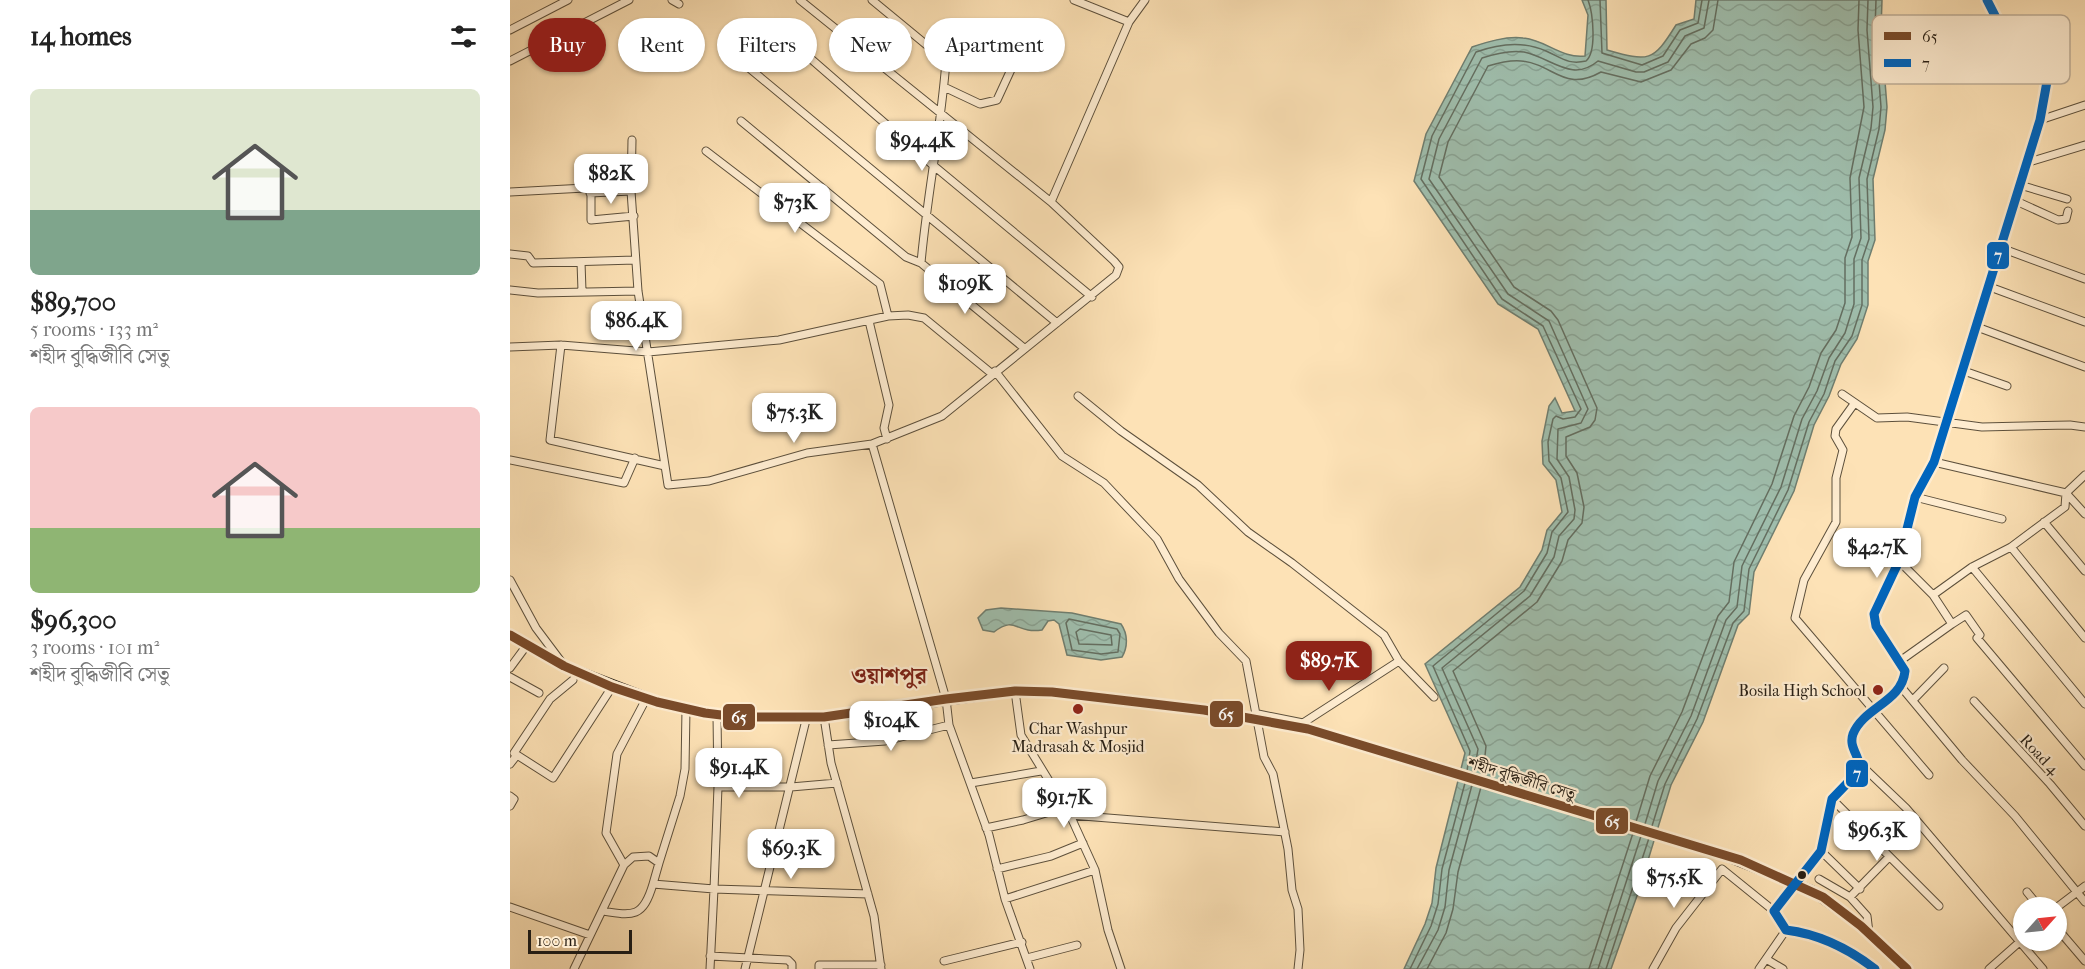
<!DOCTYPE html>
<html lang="en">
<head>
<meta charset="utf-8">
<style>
	:root { --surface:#fff; --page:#f2f2f2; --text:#222; --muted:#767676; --accent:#8f2418 }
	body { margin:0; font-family:"IM FELL French Canon","Noto Serif Bengali",serif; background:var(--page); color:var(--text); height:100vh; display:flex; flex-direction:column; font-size:22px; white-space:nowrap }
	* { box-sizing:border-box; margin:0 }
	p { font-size:20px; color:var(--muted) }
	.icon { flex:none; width:33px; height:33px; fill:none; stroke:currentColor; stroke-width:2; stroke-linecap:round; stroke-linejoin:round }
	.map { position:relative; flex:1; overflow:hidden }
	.drawer { display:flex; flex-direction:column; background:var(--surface); width:510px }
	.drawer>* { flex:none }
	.top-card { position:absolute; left:18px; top:18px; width:570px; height:54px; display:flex; gap:12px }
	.needle { width:39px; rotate:63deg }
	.controls { position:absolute; left:1503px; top:897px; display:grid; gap:12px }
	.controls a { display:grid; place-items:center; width:54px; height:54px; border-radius:50%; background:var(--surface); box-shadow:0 2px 4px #0004; font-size:30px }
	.scale { position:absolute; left:18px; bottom:15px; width:104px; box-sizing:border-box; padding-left:6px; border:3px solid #281f14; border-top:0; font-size:16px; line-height:21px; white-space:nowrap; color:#281f14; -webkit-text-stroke:4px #feecd0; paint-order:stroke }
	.price { position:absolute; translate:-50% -51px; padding:0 14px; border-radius:12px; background:#fff; color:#222; font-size:20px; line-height:39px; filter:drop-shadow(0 2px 3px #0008) }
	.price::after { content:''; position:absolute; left:50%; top:36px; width:18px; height:14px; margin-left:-9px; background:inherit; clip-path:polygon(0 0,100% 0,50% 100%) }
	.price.on { background:var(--accent); color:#fff }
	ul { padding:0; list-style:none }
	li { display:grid; align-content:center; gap:12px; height:318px; padding:0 30px }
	li span { display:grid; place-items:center; height:186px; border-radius:9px; color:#555 }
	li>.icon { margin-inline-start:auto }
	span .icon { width:108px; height:108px; fill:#fffc; stroke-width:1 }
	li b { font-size:26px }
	h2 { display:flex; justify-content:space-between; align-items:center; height:72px; padding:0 30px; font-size:26px }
	.chip { padding:0 21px; border-radius:27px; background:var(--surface); box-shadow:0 2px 4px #0004; font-size:21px; line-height:54px }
	.chip.on { background:var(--accent); color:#fff }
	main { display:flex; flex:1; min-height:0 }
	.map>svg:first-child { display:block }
	.water { fill:url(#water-waves); stroke:#6f7e70; stroke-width:1.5 }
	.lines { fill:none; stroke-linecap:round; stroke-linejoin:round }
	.shore { stroke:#646e60; stroke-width:1.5 }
	.minor-casing { stroke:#5d503c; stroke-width:9 }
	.major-casing { stroke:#281f14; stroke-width:11 }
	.minor { stroke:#feecd0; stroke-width:7 }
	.major { stroke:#fde2b6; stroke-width:9 }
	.major-bridge-casing { stroke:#281f14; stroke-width:11; stroke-linecap:butt }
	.major-bridge { stroke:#fde2b6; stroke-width:9 }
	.bus-1-casing { stroke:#feecd0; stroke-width:14 }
	.bus-2-casing { stroke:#feecd0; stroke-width:14 }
	.bus-1 { stroke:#7a4b2a; stroke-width:9 }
	.bus-2 { stroke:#0065bd; stroke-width:9 }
	.poi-dot { fill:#8f2418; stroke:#feecd0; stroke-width:2 }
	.bus-dot { fill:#281f14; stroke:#feecd0; stroke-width:2 }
	.labels { text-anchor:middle; stroke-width:4.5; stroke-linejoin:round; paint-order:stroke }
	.poi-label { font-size:16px; fill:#281f14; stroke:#feecd0; text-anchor:end }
	.street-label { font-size:16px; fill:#281f14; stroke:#feecd0 }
	.district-label { font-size:22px; font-weight:bold; fill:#7a1f14; stroke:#feecd0 }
	.key { fill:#feecd0; stroke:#beae98; stroke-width:1.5 }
	.key-label { font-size:16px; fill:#281f14 }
	.line-badge { stroke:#feecd0; stroke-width:2 }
	.badge-label { font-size:16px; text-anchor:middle; font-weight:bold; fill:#fff }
</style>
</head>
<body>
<main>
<section class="drawer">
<h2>14 homes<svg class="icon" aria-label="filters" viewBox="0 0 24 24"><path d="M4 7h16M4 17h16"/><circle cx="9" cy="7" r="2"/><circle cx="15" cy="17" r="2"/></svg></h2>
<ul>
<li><span style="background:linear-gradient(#dfe7d0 65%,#7fa58c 0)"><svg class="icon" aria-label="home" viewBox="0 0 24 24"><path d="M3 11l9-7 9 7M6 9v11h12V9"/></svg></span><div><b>$89,700</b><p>5 rooms · 133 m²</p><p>শহীদ বুদ্ধিজীবি সেতু</p></div></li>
<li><span style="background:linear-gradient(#f6c9c9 65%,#8fb573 0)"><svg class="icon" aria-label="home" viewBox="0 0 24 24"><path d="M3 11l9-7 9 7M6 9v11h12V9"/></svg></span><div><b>$96,300</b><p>3 rooms · 101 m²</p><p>শহীদ বুদ্ধিজীবি সেতু</p></div></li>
</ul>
</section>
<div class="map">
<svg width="1575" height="969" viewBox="0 0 1575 969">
	<defs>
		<pattern id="water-waves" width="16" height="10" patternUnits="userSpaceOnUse" patternTransform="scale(1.5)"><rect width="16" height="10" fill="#9fbead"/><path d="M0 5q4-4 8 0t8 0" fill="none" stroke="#89a394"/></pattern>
	</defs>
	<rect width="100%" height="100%" fill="#fde2b6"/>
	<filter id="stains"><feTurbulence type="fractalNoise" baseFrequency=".00333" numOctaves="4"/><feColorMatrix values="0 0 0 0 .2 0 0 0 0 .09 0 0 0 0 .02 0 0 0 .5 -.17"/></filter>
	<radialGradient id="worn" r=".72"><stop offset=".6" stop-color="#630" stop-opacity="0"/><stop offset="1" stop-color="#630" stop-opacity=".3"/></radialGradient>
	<path class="water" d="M1072,0H1096L1097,50C1139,62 1143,62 1166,25L1184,19L1186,0H1372L1371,30L1377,107L1375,130L1363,179L1365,240L1358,261V305L1347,339L1331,364L1319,396L1304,425L1284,491L1244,572L1239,614L1228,625L1193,722L1161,785L1128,893L1101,969H894L915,924L922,903L926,868L955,753L915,664L1010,587L1032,550L1037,530L1052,512L1046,480L1033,464L1032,441L1039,406L1045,398L1052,413L1065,411L1028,329L988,304L904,181L916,134L962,47C977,42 996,36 1013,38C1036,40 1052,59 1075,56L1078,15Z
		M491,608L562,613L611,624C618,634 618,647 612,657L591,660L557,655L549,624L544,620L538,621L532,630C505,634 506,615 484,632L473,630L468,618L476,610Z"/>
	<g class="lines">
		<path class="shore" d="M1090,0L1092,53L1132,65L1153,56L1170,30L1188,23L1192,0
			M559,619L607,629L610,634L608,652L591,654L562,650L556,623Z
			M570,629L601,635L602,645L569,644L566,632Z
			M957,771L960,751L923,666L1014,591L1037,553L1042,532L1058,512L1051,478L1039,461L1038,442L1043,419L1046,416L1053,419L1065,417L1071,409L1033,326L992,299L911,179L922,136L966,52C988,44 1014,41 1036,51C1052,58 1058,65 1076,61C1087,52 1083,13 1078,0
			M964,773L968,749L932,668L1020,596L1044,557L1049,536L1064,519L1065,510L1059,477L1047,459L1048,429L1071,423L1078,409L1039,321L998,294L919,179L929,139L972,58C984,54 1001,50 1014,52C1042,58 1062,83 1088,61L1126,72H1134L1158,62L1175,36L1194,28L1199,0
			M973,775L976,746L943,671L1027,602L1052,561L1058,540L1072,523L1074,507L1067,473L1056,456V437L1080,427L1085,420L1087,408L1048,320L1041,311L1004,287L929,177L938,142L978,66C988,63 1000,60 1011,61C1044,64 1054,93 1091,72L1131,82L1161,70L1181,44L1195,38L1203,30L1208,0
			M1126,822L1140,776L1172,712L1208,616L1219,602L1224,562L1262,484L1284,416L1299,387L1311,353L1326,330L1335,303V258L1342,237L1340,178L1354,107L1348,30L1349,0
			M1135,824L1148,781L1181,716L1216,620L1227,607L1232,566L1271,487L1292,419L1307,391L1319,358L1335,333L1344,304V259L1351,238L1349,178L1361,128L1363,107L1357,30L1358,0
			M1142,826L1155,784L1187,719L1223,623L1234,611L1239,569L1278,490L1299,422L1314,394L1325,361L1342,336L1352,305V260L1359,239L1357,179L1369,129L1371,107L1365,30L1366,0
			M900,969L921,926L928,904L932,869L955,783
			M907,969L928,930L935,907L939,870L962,785
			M917,969L936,933L943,909L948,872L971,787
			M1079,969L1123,833
			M1088,969L1131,836
			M1096,969L1139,838"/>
		<defs>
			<path id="minor" d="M162,0L169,4
				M290,0L541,202
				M362,0L436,61C431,129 417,195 411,263
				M564,0L619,22
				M262,25L424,166L582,297
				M0,30L58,0
				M0,61L119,0
				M233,63L547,323
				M434,87L470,104L487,100L516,37
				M1530,120L1575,105
				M231,121L396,257L411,263L514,348
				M122,140L121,191L128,291L158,485L199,481L297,453L362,444
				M196,151L370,284L378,316
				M1516,163L1575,145
				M1510,185L1557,199
				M81,187V220L124,216
				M0,192L94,187L95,163L123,164
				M80,193L121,191
				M1506,201L1548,220L1556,219L1558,211
				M1491,248L1575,279
				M0,254L18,256L23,263L125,260
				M71,262L72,291
				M1480,287L1575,322
				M0,290L28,293L128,291
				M359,321L379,405L374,428L377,439
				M1467,327L1575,367
				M51,345L40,440L155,466
				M0,347L51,345L138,352L269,340L378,316L398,315L414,318L481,373
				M485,371L552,456L594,483L647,539L669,579L709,633L736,661L754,757L763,774L778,849L782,890L788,909L790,950L788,969
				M1454,371L1497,386
				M1332,394L1367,418L1397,417L1472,427L1560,425L1575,427
				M568,396L611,431L688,485L738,532L782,563L874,635L889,661L924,697
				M1344,404L1326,429L1325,436L1333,450L1326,478V522L1294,580L1285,618L1419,775
				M0,460L114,483L125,458
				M1424,462L1556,493L1575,514
				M1405,497L1492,519
				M1534,522L1575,571
				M1501,547L1575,638
				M1389,561L1423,595L1442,624L1390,661
				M1462,567L1575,704
				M0,580L26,628L53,664
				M1423,595L1462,567L1501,547L1555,507L1556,493L1575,475
				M1442,624L1456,615L1470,635L1467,638L1575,766
				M0,668L17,645
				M0,677L29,693
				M1392,688L1452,760L1505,816L1575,902
				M505,691L511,735L560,815L585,870L598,930L611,969
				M1403,700L1434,668
				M1464,701L1540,784L1575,826
				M748,714L793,723L889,661
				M207,715L208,787
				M314,717L321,763L364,916L371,969
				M318,745L375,741L439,725
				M4,753L40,699L63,680
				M0,764L7,755L43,778L102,687
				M1351,765L1396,808L1533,969
				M327,783L281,787H208L204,889L358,894
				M461,783L531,771
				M0,796L4,799L0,806
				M1322,799L1429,906
				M560,815L775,832
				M476,828L513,820L556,807
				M1311,851L1350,889
				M149,863L170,796L175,769L176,709
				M114,865L123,857L139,856L149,863L143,884L204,889L200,969
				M487,869L541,856L573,843
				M1309,879L1340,897L1379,857
				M1517,892L1530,908
				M1340,897L1357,916L1359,933
				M495,899L585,870
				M0,907L80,935
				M1546,908L1575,886
				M92,911C123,916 133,918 143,884
				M1546,927L1575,961
				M200,956L278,960L282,964V969
				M517,958L567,945
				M1256,959L1273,969
				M434,961L512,942
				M64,969L114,865L96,833L107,754L136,699
				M235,969L296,720
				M309,969V965H371
				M520,969L495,899L479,835L439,725L436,699L362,444L432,416L606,275L609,267L604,261L541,202L619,22L635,0
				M1143,969L1166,928L1212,869L1264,911
				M1249,969L1276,930
				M1365,969C1339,949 1309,934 1276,930L1264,911L1311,851L1322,799L1350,770C1351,757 1338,748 1343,734C1354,707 1392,702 1395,671L1366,626L1364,614L1389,561L1405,497L1424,462L1530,120L1538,76L1501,47L1477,0
				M1479,969L1514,938"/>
			<path id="major" d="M0,635L54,666L153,704
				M159,705L195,713L227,717H314L505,691L542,692L648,705
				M1351,926L1397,969"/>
		</defs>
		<use href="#minor" class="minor-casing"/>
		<use href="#major" class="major-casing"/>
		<use href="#minor" class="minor"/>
		<use href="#major" class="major"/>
		<defs>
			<path id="major-bridge" d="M648,705L694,710L798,729L1203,851L1301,890L1351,926"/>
		</defs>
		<use href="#major-bridge" class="major-bridge-casing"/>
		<use href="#major-bridge" class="major-bridge"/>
		<defs>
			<path id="bus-1" d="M0,635L54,666L102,687L147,702L195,713L227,717H314L436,699L505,691L542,692L694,710L798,729L1231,860L1313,897L1351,926L1397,969"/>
			<path id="bus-2" d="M1365,969C1339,949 1309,934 1276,930L1264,911L1311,851L1322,799L1350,770C1351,757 1338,748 1343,734C1354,707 1392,702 1395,671L1366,626L1364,614L1389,561L1405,497L1424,462L1530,120L1538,76L1501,47L1477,0"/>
		</defs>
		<use href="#bus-1" class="bus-1-casing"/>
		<use href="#bus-2" class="bus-2-casing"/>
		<use href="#bus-1" class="bus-1"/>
		<use href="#bus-2" class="bus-2"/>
	</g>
	<g class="poi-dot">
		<circle cx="1368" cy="690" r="6"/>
		<circle cx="568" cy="709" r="6"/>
	</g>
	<circle class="bus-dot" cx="1292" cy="875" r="5"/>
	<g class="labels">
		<g class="poi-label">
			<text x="1356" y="696">Bosila High School</text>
			<text x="568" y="734" text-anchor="middle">Char Washpur<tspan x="568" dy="18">Madrasah &amp; Mosjid</tspan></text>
		</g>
		<g class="street-label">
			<text transform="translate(1530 754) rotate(47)" y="6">Road 4</text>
			<text transform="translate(1012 778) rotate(17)" y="6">শহীদ বুদ্ধিজীবি সেতু</text>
		</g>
		<g class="district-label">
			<text x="379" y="683">ওয়াশপুর</text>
		</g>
	</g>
	<rect x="1362" y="15" width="198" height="69" rx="9" class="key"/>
	<rect x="1374" y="32" width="27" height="8" fill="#7a4b2a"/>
	<rect x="1374" y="59" width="27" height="8" fill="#0065bd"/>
	<g class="key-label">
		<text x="1412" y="42">65</text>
		<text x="1412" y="69">7</text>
	</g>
	<g class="line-badge">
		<rect x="1476" y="241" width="24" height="29" rx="6" fill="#0065bd"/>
		<rect x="699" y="700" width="35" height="28" rx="6" fill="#7a4b2a"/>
		<rect x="212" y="703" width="34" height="28" rx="6" fill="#7a4b2a"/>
		<rect x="1335" y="759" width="24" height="29" rx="6" fill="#0065bd"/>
		<rect x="1085" y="807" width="34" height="28" rx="6" fill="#7a4b2a"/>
	</g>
	<g class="badge-label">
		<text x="1488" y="261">7</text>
		<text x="716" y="720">65</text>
		<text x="229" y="723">65</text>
		<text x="1347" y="779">7</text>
		<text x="1102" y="827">65</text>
	</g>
	<rect width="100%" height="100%" filter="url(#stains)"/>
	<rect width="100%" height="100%" fill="url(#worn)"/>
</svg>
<div class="controls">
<a><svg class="needle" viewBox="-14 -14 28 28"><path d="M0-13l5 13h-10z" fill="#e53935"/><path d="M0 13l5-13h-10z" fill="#767676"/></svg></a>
</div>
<div class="scale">100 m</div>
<b class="price" style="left:412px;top:172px">$94.4K</b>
<b class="price" style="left:101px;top:205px">$82K</b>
<b class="price" style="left:285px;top:234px">$73K</b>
<b class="price" style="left:455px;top:315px">$109K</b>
<b class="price" style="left:126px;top:352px">$86.4K</b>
<b class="price" style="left:284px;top:444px">$75.3K</b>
<b class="price" style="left:1367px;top:579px">$42.7K</b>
<b class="price on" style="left:819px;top:692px">$89.7K</b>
<b class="price" style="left:381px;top:752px">$104K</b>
<b class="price" style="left:229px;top:799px">$91.4K</b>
<b class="price" style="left:554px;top:829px">$91.7K</b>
<b class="price" style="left:1367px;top:862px">$96.3K</b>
<b class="price" style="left:281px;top:880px">$69.3K</b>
<b class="price" style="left:1164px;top:909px">$75.5K</b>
<div class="top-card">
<a class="chip on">Buy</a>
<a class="chip">Rent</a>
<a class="chip">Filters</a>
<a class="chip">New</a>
<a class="chip">Apartment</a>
</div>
</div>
</main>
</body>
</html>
